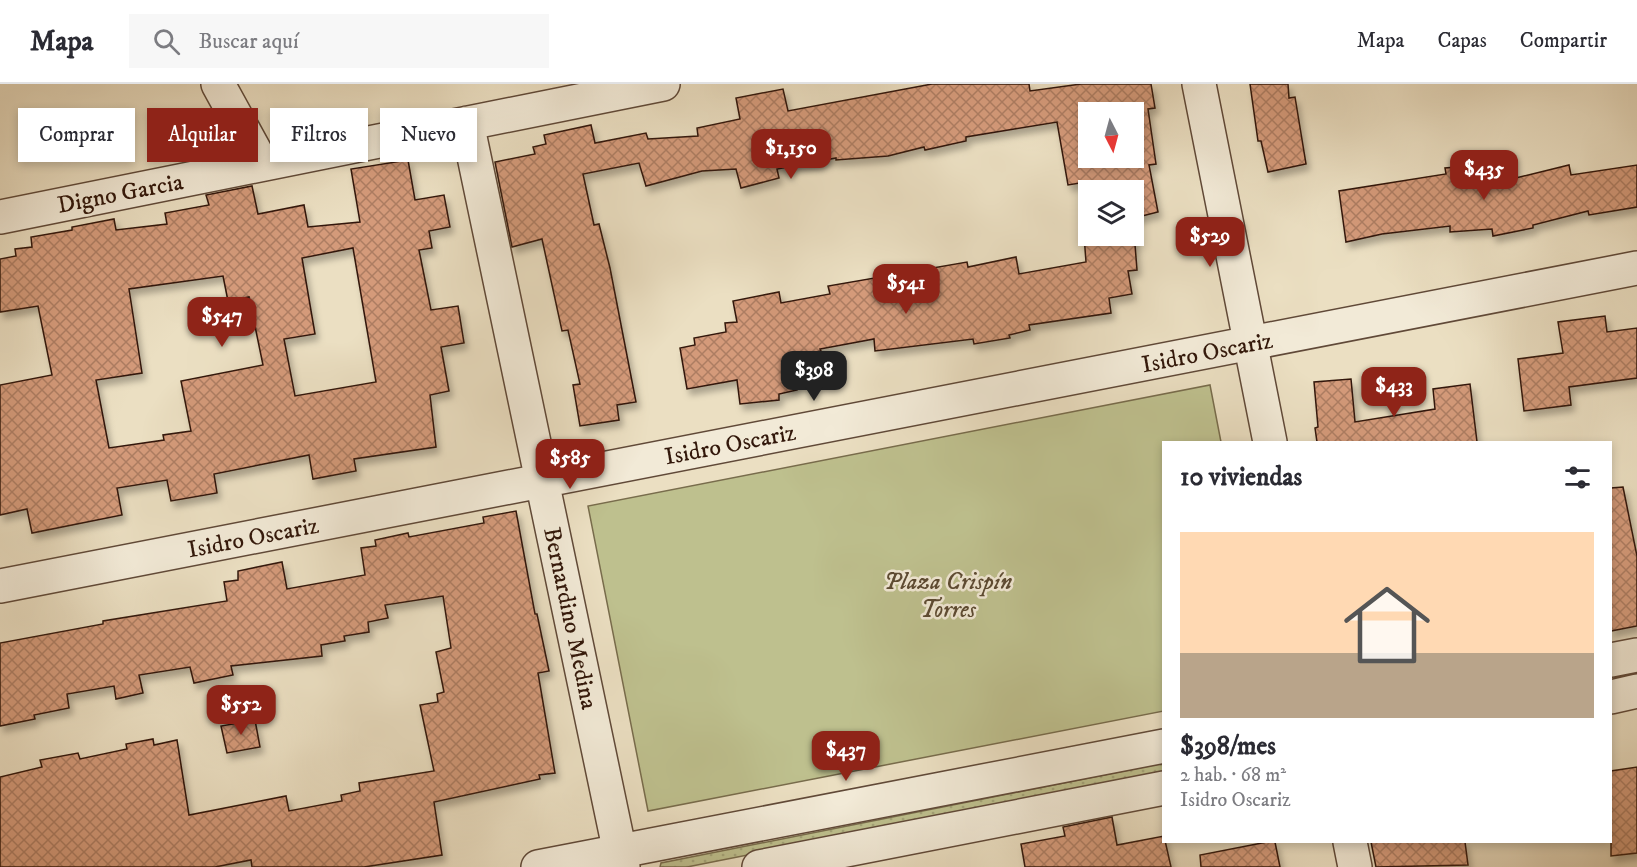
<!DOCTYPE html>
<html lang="es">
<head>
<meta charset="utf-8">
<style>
	:root { --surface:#fff; --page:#f7f7f7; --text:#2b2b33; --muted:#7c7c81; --line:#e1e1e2; --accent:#8f2418 }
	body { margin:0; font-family:"IM FELL DW Pica",serif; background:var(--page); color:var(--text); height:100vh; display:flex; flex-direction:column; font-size:22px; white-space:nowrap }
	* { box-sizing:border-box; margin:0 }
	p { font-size:20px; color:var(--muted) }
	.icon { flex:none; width:33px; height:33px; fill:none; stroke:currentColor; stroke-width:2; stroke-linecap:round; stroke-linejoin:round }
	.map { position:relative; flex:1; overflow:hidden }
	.panel { position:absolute; left:1162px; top:357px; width:450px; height:402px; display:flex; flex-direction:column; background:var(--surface); border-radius:0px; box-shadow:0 3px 9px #0003 }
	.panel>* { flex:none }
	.guide { position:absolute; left:18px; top:24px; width:570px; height:54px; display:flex; gap:12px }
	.needle { width:39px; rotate:174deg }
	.controls { position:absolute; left:1078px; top:18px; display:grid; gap:12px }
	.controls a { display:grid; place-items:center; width:66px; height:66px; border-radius:0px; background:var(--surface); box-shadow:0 3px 9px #0003; font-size:30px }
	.price { position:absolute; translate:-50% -51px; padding:0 14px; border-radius:12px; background:var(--accent); color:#fff; font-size:20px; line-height:39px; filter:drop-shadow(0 2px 3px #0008) }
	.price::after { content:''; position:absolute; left:50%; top:36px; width:18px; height:14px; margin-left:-9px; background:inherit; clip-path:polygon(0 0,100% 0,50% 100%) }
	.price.active { background:#222; color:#fff }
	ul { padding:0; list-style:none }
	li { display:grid; align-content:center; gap:12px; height:318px; padding:0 18px }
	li+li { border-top:2px solid var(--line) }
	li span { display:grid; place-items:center; height:186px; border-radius:0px; color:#555 }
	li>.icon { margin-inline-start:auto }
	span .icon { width:108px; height:108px; fill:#fffc; stroke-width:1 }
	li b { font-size:26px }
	h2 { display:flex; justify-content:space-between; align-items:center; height:72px; padding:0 18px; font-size:26px }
	.tag { padding:0 21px; border-radius:0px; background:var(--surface); box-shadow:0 3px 9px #0003; font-size:21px; line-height:54px }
	.tag.active { background:var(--accent); color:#fff }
	header { display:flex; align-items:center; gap:36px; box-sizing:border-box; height:84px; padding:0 30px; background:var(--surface); border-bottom:2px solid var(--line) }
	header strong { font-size:28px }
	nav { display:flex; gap:33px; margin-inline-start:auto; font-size:21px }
	.search { width:420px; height:54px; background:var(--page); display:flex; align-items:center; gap:15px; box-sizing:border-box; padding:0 21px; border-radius:0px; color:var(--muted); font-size:22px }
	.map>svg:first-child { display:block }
	.grass { fill:url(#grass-dots); stroke:#786c4c; stroke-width:1.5 }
	.park { fill:#bec08e; stroke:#786c4c; stroke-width:1.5 }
	.building { fill:url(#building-cross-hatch); stroke:#32170a; stroke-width:1.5; fill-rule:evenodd; filter:url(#shadow) }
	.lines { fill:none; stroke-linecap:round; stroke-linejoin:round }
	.minor-casing { stroke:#604938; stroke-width:36 }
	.minor { stroke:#f2ead7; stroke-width:33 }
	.labels { text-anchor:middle; stroke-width:5; stroke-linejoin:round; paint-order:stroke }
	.street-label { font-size:24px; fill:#32170a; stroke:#f2ead7 }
	.park-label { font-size:24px; font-style:italic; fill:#5c4a32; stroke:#f2ead7 }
</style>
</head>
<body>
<header>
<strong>Mapa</strong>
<div class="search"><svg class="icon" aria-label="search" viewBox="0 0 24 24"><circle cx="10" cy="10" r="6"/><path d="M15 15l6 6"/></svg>Buscar aquí</div>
<nav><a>Mapa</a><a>Capas</a><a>Compartir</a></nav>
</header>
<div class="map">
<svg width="1637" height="783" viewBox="0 0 1637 783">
	<defs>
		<pattern id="grass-dots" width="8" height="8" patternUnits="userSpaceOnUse" patternTransform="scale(1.5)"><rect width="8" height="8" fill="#bec08e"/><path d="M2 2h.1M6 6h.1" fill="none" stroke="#a4a479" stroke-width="1.8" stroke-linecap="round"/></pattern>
		<pattern id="building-cross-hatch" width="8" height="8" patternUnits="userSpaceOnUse" patternTransform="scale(1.5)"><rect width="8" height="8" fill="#d49a7a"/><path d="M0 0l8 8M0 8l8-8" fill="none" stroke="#ad7d62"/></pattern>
		<filter id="shadow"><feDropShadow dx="3.5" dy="6" stdDeviation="3" flood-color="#0004"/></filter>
	</defs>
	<rect width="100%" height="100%" fill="#ebdfc2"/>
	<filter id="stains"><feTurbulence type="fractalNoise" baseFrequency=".00333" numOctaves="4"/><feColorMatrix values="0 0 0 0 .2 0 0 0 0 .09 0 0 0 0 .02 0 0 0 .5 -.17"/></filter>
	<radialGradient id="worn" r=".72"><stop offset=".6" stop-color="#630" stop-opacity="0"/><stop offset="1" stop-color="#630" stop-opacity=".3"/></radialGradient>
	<path class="grass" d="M1164,679V689L687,783H660L661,779Z"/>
	<path class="park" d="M1210,301L1221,358H1164V627L648,727L588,422Z"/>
	<path class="building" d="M932,0H1029L1030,7L1081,0H1151L1155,24L1148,25L1156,80L1149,81L1158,128L1134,134V106H1093L1092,97L1068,101L1057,38L966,53V57L925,66L924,63L888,72L836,76V74L777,85L779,94L741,104L736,85L702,87L646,102L639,79L583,90L594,141L599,140L610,184L636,318L617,321L619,336L580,342L573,301L580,300L568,246L562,247L542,155L512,163L495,78L535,70L533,63L546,60L544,51L591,41L595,59L646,49L648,55L698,52L697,44L740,35L736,14L783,5L788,27ZM1089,28H1134V74H1089Z
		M1250,0H1288L1289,14L1295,13L1306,80L1268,88L1261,57H1258Z
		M408,76L415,116L444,111L450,143L429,147L432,164L419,166L431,226L458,222L464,259L441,263L449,307L430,311L436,363L354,375L356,387L313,395L309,371L214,390L217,409L171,417L167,396L117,404L122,431L32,449L27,425L0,431V301L52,291L38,222L0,228V175L16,172L15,165L32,163L31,153L72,146V143L114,135L116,146L167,140L165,129L209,121L206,111L252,102L258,130L304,121L308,143L360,138L351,85ZM353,164L376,298L295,312L284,255L315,250L302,174ZM223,192L228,217L249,213L263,281L181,297L191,347L163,351L164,356L109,364L96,296L142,289L129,205Z
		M1482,81L1483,102L1569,81L1571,91L1637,81V123L1589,131L1588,127L1533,141V144L1493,152L1492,145L1450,148V142L1382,150L1346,158L1339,107L1446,90L1445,84Z
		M1134,148L1137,186L1128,187L1132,210L1109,214L1111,229L1029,241L1030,246L1009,251L1010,254L974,260L973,255L875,267L874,255L820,265L821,267L791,273L797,306L779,310V316L740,320L737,296L687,305L680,264L695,261L694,254L726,248L725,239L737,238L733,217L779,208L781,219L830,210L828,202L967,178L968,183L1016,173L1019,190L1086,178L1084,151L1134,152Z
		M1605,232L1607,248L1637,244V294L1569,303L1571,321L1524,327L1518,275L1563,269L1558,238Z
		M1351,295L1355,338L1435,325L1433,305L1470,300L1477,358H1317L1315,344L1318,343L1314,298Z
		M1623,403L1637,472V542L1611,547V404Z
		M516,427L535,530H537L549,587L538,589L555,689L539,691L540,695L434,718L442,771L364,783H252L251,776L215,783H0V693L42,683L40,676L78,669L80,675L127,665L126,660L153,655L154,661L177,656L189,731L286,712L289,727L342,717L341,711L360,707L359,699L434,687L420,621L438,618L437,610L444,608L436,568L451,564L443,512L385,521L388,534L368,538L369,548L344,552L345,557L321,561L322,572L231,582L233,591L194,599L190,583L139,591L143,609L116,615L114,602L67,610L69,624L34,631L35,635L0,642V559L103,540V537L227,517L224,498L238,496V487L282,478L287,505L365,491L361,464L376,462L375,456L408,449L409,453L484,439L483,433Z
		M255,636L260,663L227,669L221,642Z
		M1637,683V769L1611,772V687Z
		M1112,733L1117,761L1164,752L1171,783H1025L1021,760L1065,752L1063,743Z
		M1267,758H1275L1280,783H1201L1200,771Z
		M1371,758H1465L1468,781L1376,783Z"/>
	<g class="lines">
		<defs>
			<path id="minor" d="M218,0L262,80
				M1199,0L1270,358
				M467,39L623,783
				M0,133L663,0
				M0,502L1637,184
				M1611,576L1637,571
				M1611,613L1637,607
				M1350,758L1355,783
				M538,783L1164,662
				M759,783L1164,704"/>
		</defs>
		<use href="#minor" class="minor-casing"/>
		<use href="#minor" class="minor"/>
	</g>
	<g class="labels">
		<g class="street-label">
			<text transform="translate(120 109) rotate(-11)" y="8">Digno Garcia</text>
			<text transform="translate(1207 268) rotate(-11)" y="8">Isidro Oscariz</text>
			<text transform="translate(730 360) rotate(-11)" y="8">Isidro Oscariz</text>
			<text transform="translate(253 453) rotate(-11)" y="8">Isidro Oscariz</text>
			<text transform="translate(571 534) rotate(78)" y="8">Bernardino Medina</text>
		</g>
		<g class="park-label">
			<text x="948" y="505">Plaza Crispín<tspan x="948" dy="28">Torres</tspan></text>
		</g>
	</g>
	<rect width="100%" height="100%" filter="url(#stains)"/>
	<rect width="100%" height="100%" fill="url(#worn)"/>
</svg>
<div class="controls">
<a><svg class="needle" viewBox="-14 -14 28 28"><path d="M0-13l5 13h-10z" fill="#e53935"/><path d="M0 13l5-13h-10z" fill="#7c7c81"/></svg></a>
<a><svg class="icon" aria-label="layers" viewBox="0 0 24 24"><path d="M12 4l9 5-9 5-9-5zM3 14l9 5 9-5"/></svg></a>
</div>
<b class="price" style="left:791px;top:96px">$1,150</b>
<b class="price" style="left:1484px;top:117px">$435</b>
<b class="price" style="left:1210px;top:184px">$529</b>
<b class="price" style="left:906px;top:231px">$541</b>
<b class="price" style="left:222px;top:264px">$547</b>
<b class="price active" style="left:814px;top:318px">$398</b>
<b class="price" style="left:1394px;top:334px">$433</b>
<b class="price" style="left:570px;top:406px">$585</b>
<b class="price" style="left:241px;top:652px">$552</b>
<b class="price" style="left:846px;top:698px">$437</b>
<div class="guide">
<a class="tag">Comprar</a>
<a class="tag active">Alquilar</a>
<a class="tag">Filtros</a>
<a class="tag">Nuevo</a>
</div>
<section class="panel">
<h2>10 viviendas<svg class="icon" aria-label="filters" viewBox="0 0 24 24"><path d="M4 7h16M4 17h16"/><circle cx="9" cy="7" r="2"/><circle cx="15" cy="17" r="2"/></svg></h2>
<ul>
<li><span style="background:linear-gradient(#ffd9b3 65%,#b9a48a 0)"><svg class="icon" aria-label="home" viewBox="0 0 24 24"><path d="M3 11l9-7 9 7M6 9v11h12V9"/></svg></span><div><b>$398/mes</b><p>2 hab. · 68 m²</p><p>Isidro Oscariz</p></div></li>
</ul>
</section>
</div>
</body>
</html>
